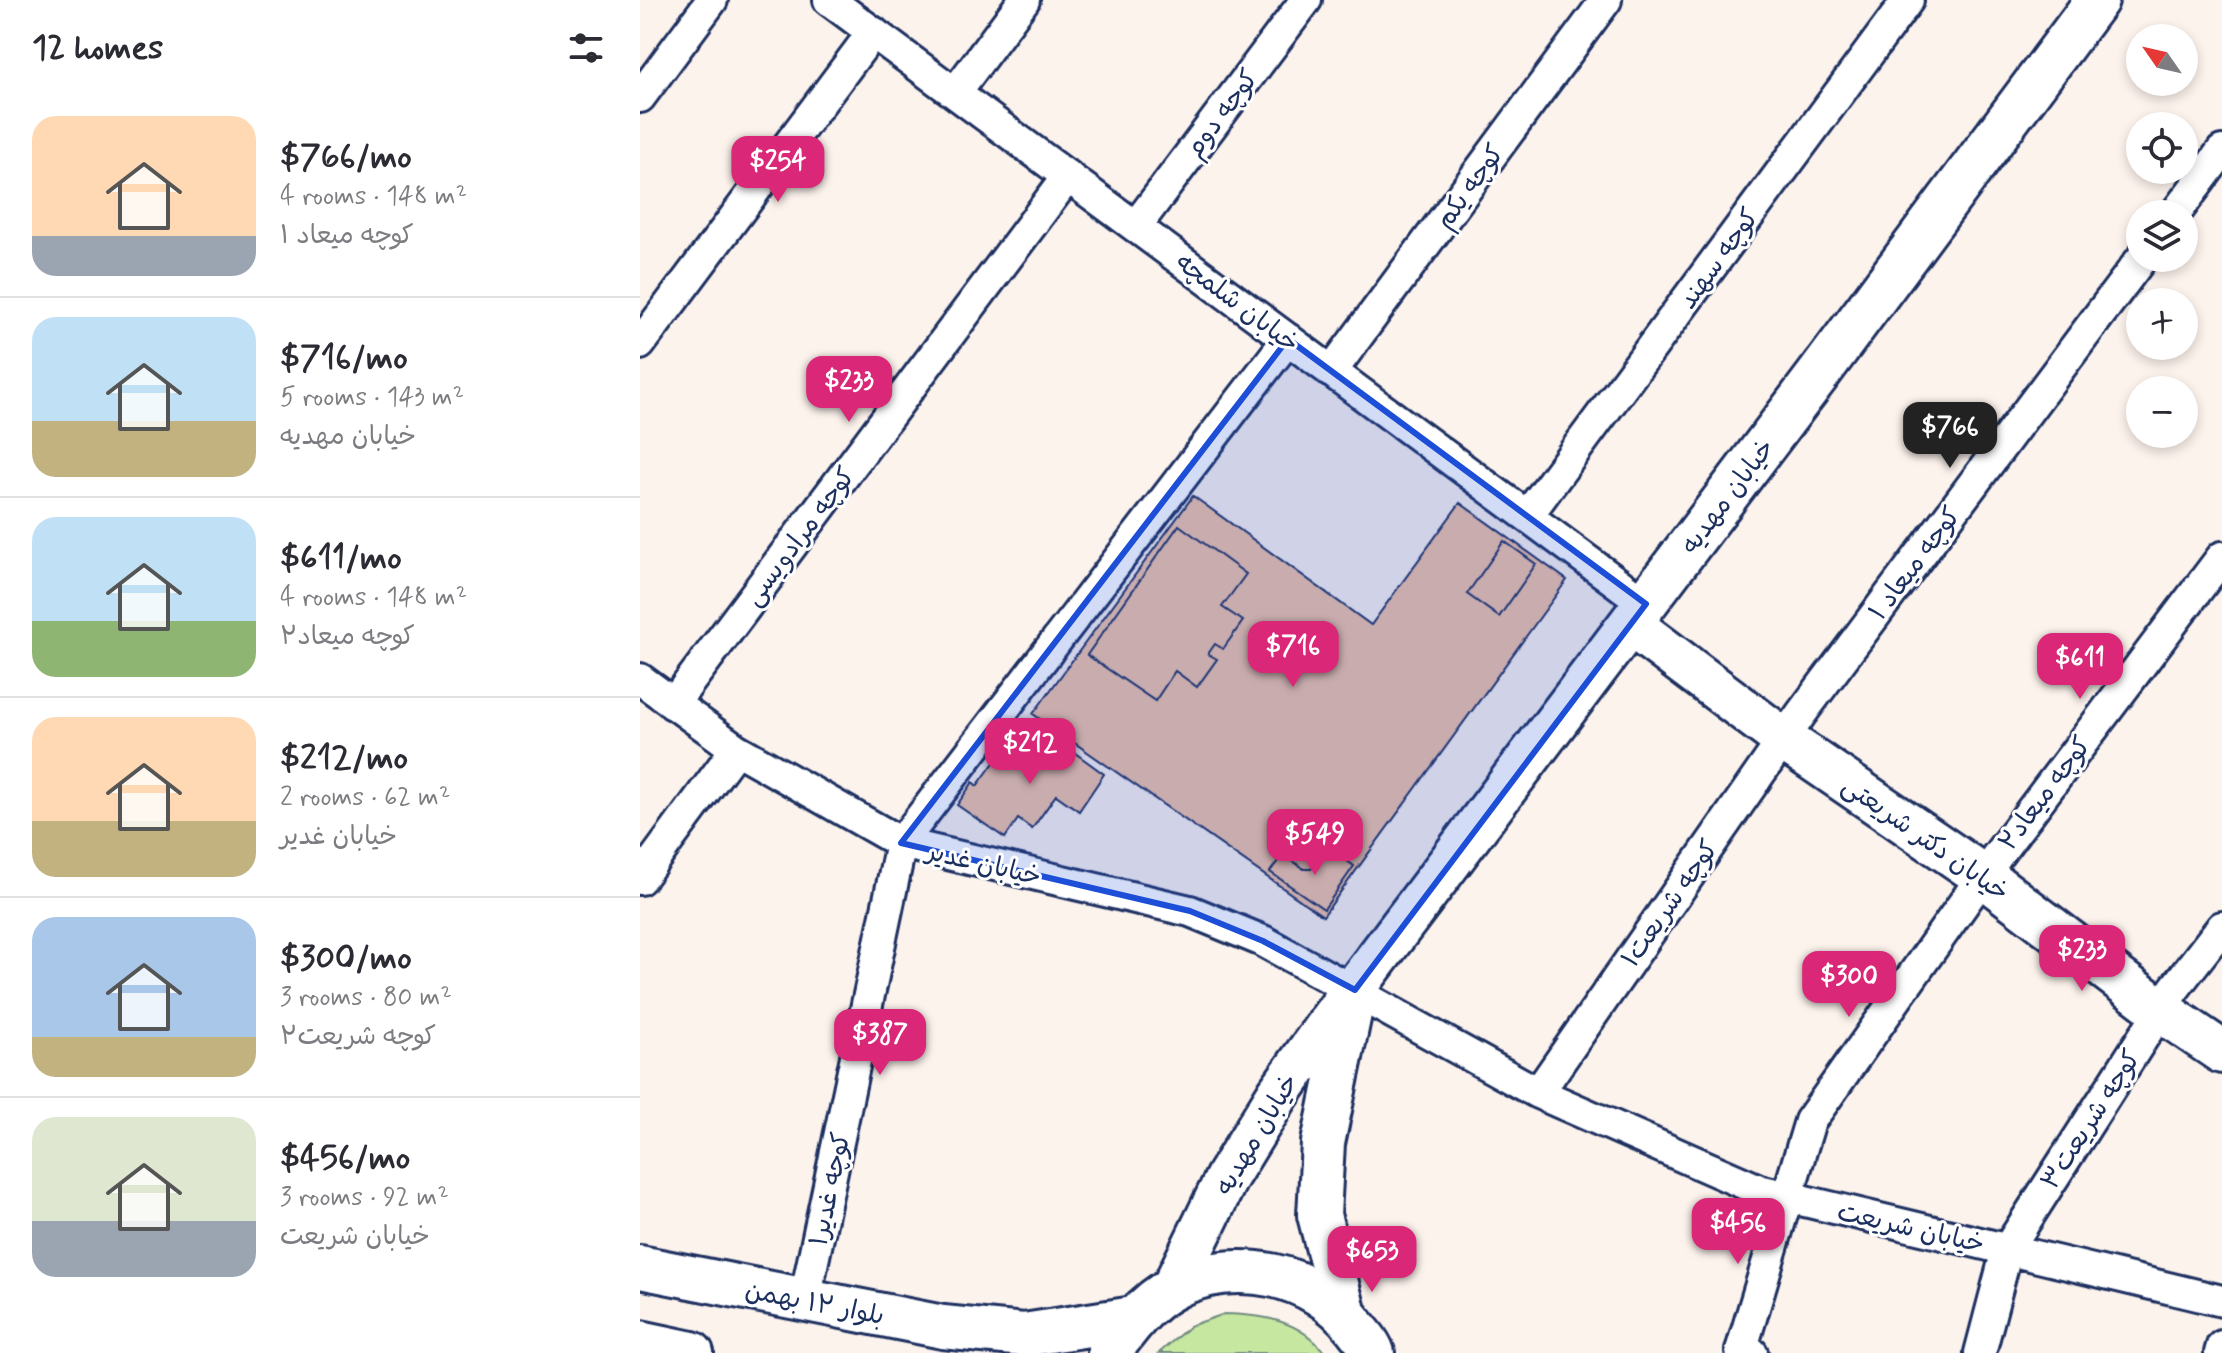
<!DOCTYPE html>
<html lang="en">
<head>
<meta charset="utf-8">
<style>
	:root { --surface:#fff; --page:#f7f7f7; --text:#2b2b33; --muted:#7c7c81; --line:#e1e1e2; --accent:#db2777 }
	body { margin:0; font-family:Mynerve,"Playpen Sans Arabic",sans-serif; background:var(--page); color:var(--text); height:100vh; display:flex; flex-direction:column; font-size:30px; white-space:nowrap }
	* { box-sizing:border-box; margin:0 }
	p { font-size:26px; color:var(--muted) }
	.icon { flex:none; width:44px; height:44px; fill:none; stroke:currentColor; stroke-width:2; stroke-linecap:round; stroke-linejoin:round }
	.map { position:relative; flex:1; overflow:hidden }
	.drawer { display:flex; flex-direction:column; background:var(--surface); width:640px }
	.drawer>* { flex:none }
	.needle { width:52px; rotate:304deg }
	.tools { position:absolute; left:1486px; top:24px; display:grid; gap:16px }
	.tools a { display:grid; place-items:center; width:72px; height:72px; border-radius:50%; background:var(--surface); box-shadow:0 4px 12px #0003; font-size:40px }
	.price { position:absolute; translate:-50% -68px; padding:0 18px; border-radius:16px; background:var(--accent); color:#fff; font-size:26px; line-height:52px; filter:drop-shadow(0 2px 4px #0008) }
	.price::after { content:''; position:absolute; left:50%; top:48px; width:24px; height:18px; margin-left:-12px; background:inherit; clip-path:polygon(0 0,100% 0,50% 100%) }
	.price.on { background:#222; color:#fff }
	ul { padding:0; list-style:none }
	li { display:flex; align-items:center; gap:24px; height:200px; padding:0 32px }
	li+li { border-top:2px solid var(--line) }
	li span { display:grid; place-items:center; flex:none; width:224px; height:160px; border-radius:24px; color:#555 }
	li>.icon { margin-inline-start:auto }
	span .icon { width:96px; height:96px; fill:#fffc; stroke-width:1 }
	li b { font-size:34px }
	h2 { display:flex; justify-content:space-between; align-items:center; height:96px; padding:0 32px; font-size:34px }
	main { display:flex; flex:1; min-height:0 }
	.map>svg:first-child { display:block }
	.green { fill:#c5e7a0; stroke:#708b7f; stroke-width:2 }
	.building { fill:#f4c3a4; stroke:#1b2f5e; stroke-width:2 }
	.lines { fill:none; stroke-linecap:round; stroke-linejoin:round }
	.street-casing { stroke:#1b2f5e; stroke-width:36 }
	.secondary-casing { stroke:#1b2f5e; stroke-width:48 }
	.street { stroke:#fff; stroke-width:30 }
	.secondary { stroke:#fff; stroke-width:42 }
	.marked { fill:#1d4ed8; fill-opacity:0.2; stroke:#1d4ed8; stroke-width:6; stroke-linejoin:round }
	.labels { text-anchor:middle; stroke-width:6; stroke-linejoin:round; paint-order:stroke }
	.street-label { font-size:26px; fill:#1b2f5e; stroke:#fff }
</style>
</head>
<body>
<main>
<section class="drawer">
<h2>12 homes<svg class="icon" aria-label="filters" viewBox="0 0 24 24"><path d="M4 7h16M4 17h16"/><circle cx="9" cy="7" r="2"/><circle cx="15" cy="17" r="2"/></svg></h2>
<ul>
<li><span style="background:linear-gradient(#ffd9b3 75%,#9aa5b1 0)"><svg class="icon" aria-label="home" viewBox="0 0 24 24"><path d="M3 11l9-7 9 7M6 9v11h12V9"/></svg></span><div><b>$766/mo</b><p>4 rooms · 148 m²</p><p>کوچه میعاد ۱</p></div></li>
<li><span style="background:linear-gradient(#bfe0f5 65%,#c2b280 0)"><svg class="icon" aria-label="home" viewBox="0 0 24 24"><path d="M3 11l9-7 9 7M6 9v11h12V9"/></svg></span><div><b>$716/mo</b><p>5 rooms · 143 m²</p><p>خیابان مهدیه</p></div></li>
<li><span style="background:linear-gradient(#bfe0f5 65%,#8fb573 0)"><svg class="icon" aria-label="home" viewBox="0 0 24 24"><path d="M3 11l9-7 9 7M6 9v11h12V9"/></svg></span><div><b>$611/mo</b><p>4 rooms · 148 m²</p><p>کوچه میعاد۲</p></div></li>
<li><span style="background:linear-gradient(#ffd9b3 65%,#c2b280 0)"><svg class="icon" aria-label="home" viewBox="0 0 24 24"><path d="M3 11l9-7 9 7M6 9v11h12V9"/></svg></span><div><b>$212/mo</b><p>2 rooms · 62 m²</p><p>خیابان غدیر</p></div></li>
<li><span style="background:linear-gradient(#a9c7e8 75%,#c2b280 0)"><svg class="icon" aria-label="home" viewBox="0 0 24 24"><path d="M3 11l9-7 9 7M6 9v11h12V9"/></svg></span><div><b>$300/mo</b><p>3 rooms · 80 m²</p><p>کوچه شریعت۲</p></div></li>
<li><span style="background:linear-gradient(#dfe7d0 65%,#9aa5b1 0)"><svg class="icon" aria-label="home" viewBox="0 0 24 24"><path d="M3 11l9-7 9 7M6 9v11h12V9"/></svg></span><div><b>$456/mo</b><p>3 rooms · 92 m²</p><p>خیابان شریعت</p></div></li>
</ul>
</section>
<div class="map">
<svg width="1582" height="1353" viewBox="0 0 1582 1353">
	<rect width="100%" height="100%" fill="#fdf3ed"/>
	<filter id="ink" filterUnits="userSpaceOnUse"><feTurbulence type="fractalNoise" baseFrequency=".0125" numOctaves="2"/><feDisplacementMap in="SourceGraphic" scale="16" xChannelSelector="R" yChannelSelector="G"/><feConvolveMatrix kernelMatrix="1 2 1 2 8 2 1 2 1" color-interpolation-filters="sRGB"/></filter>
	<g filter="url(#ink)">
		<path class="green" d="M584,1314C624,1315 660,1320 685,1353H519L550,1326Z"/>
		<path class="building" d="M553,496L731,625L820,503L927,580L683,916L393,714Z
			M539,525L606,574L582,607L603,621L583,649L575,644L568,654L577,659L557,687L535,671L515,701L447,655Z
			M864,541L896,564L859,617L827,594Z
			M405,731L464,774L439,811L416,795L392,829L378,819L365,838L317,805L333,782L337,786L364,749L383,762Z
			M689,848L714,866L684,909L630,872L643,854L664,869H671Z"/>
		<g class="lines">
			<defs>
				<path id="street" d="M189,0L1006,604
					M315,93L384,0
					M0,97L72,0
					M1535,214L1582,151
					M496,226L666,0
					M0,344L233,32
					M691,372L966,0
					M887,516L1268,0
					M0,679L96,749L261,843L550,911L623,941L898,1093L1119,1190L1582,1301
					M33,704L428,176
					M0,879L96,749
					M898,1093L1161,714L1502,258
					M165,1299L261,843L648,339
					M1112,1353L1101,1351L1170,1121L1357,856L1582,557
					M1340,1353L1367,1250L1534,989L1582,927
					M1580,1353L1582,1346"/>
				<path id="secondary" d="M990,624L1143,739L1343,876L1520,1010L1582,1052
					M0,1267L303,1327L384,1335L494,1318
					M533,1288L587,1177L638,1094L692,1018L1181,371L1457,0
					M704,1311L679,1215L683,1143L713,999
					M0,1342L52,1353
					M469,1353C487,1328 505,1303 533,1288C595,1256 675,1273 716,1328C722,1336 730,1343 733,1353"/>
			</defs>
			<use href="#street" class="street-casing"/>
			<use href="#secondary" class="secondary-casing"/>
			<use href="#street" class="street"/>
			<use href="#secondary" class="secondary"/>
		</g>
	</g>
	<path class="marked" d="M648,339L1006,604L715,990L623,941L550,911L261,843Z"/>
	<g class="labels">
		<g class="street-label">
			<text transform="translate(581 113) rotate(-53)" y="9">کوچه دوم</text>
			<text transform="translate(829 186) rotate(-54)" y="9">کوچه یکم</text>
			<text transform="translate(1078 258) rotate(-54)" y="9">کوچه سهند</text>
			<text transform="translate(598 302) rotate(37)" y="9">خیابان شلمچه</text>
			<text transform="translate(1087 496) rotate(-53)" y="9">خیابان مهدیه</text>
			<text transform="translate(159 536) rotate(-53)" y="9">کوچه مرادویسی</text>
			<text transform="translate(1274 563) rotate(-53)" y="9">کوچه میعاد ۱</text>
			<text transform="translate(1404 793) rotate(-53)" y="9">کوچه میعاد۲</text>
			<text transform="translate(1286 838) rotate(35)" y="9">خیابان دکتر شریعتی</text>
			<text transform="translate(344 863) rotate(13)" y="9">خیابان غدیر</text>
			<text transform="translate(1029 903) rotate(-55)" y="9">کوچه شریعت۱</text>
			<text transform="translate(1450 1119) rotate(-57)" y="9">کوچه شریعت۳</text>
			<text transform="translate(616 1134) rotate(-59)" y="9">خیابان مهدیه</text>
			<text transform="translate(189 1189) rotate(-78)" y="9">کوچه غدیر۱</text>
			<text transform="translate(1271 1227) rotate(13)" y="9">خیابان شریعت</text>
			<text transform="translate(175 1302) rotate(11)" y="9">بلوار ۱۲ بهمن</text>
		</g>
	</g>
</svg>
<div class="tools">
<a><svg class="needle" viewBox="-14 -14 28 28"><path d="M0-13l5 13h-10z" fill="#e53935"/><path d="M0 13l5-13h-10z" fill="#7c7c81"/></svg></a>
<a><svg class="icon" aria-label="locate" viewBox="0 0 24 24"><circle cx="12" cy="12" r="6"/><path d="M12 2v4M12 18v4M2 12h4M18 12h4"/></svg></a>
<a><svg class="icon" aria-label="layers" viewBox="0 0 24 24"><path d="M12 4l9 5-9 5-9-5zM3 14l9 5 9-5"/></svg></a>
<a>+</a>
<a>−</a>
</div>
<b class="price" style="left:138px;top:204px">$254</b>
<b class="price" style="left:209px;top:424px">$233</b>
<b class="price on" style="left:1310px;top:470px">$766</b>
<b class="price" style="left:653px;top:689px">$716</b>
<b class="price" style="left:1440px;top:701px">$611</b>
<b class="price" style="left:390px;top:786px">$212</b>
<b class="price" style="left:675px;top:877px">$549</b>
<b class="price" style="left:1442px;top:993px">$233</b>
<b class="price" style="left:1209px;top:1019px">$300</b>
<b class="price" style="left:240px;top:1077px">$387</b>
<b class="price" style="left:1098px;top:1266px">$456</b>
<b class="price" style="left:732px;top:1294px">$653</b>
</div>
</main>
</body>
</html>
